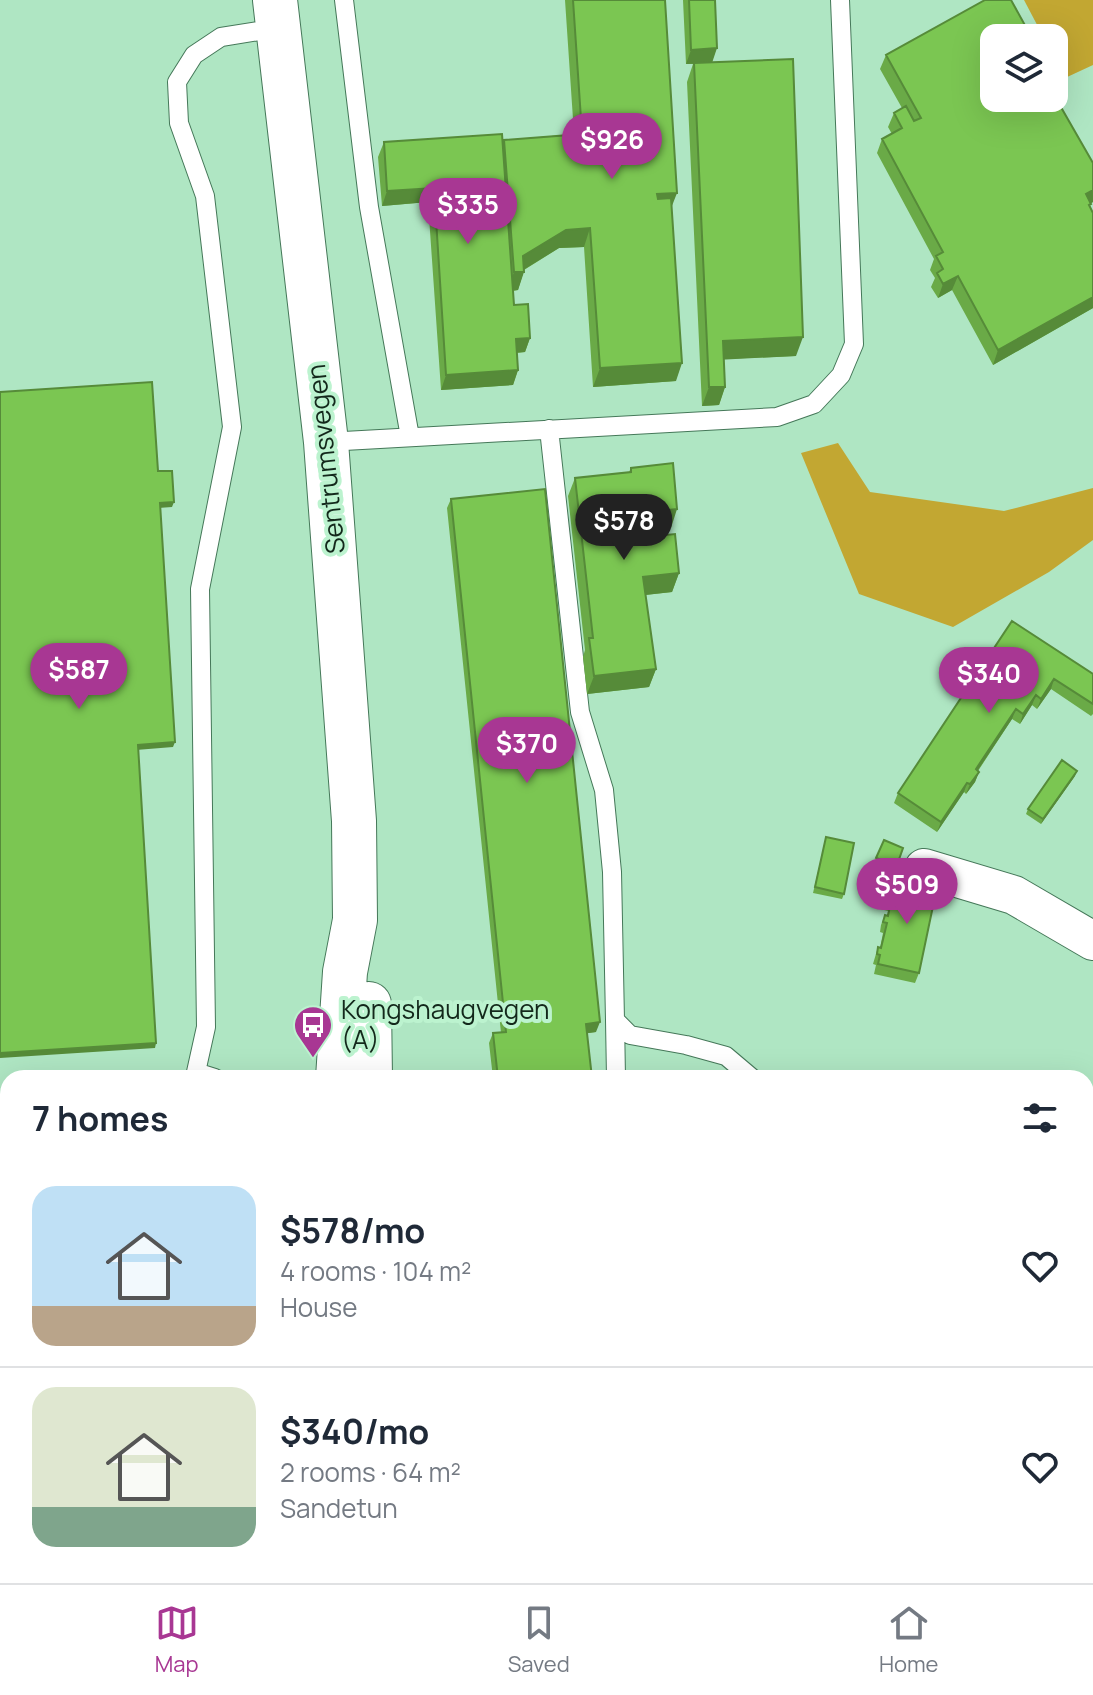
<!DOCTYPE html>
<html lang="en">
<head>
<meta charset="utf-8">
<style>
	:root { --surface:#fff; --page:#f2f2f3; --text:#1f2937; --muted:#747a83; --line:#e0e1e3; --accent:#a83793 }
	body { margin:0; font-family:Manrope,sans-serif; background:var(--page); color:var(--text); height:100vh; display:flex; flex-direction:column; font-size:30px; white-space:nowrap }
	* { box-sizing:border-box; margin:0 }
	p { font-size:26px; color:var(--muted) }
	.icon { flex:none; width:44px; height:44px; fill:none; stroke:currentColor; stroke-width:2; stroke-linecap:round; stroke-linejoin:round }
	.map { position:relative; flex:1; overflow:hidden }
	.drawer { position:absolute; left:0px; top:1070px; width:1094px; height:514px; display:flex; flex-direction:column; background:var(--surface); border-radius:24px 24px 0 0; box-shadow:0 8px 32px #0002 }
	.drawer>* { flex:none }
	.fabs { position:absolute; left:980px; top:24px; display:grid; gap:16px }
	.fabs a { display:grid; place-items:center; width:88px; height:88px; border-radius:16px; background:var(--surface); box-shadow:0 8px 32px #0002; font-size:40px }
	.price { position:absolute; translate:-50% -68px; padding:0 18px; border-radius:28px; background:var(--accent); color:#fff; font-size:26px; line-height:52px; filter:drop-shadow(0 2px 4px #0008) }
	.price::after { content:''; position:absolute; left:50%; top:48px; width:24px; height:18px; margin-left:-12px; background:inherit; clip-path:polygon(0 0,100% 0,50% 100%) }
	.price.active { background:#222; color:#fff }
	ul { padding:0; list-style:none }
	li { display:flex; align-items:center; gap:24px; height:200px; padding:0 32px }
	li+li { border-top:2px solid var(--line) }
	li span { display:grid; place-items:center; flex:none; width:224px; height:160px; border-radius:24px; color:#555 }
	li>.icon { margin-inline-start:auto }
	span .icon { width:96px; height:96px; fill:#fffc; stroke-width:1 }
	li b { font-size:34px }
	h2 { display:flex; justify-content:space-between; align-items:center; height:96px; padding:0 32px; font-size:34px }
	.tab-bar { display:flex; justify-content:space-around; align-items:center; height:112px; border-top:2px solid var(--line); background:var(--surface); font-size:22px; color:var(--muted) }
	.tab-bar a { display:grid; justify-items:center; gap:4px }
	.tab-bar .active { color:var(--accent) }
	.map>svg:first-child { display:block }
	.forest { fill:#c2a732 }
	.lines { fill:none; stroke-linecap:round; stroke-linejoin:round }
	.service-casing { stroke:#457859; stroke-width:20 }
	.minor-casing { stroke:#457859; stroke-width:40 }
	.tertiary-casing { stroke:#457859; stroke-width:46 }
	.primary-casing { stroke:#457859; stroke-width:46 }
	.service { stroke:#fff; stroke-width:18 }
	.minor { stroke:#fff; stroke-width:38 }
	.tertiary { stroke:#fff; stroke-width:44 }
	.primary { stroke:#fff; stroke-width:44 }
	.wall { fill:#6aaa47 }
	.shaded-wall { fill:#568b39 }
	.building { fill:#7bc652; stroke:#568b39; stroke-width:2 }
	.labels { text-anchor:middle; stroke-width:8; stroke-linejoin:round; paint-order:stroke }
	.street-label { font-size:26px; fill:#13281b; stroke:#bcf3cf }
	.poi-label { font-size:26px; fill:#13281b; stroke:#bcf3cf; text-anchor:start }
</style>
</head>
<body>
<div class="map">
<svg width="1093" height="1583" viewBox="0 0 1093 1583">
	<rect width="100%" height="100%" fill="#afe6c3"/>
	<path class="forest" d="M1024,0H1093V65L1065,78L1054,57V38H1044Z
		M838,443L870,492L1004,511L1093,488V540L1049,572L953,627L859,594L801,453Z"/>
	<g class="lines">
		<defs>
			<path id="service" d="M344,0L369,207L410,437
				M549,429L580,712L604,790L612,872L615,1020L630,1035L686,1045L726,1056L752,1078
				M326,442L777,417L814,404L841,375L854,344L840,0
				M615,1020L616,1078
				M215,1078L196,1072L206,1027L200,589L232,427L205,196L179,123L177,82L194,55L221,37L278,28
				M455,1576L471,1583
				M491,1576L492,1583
				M559,1576L560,1583
				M687,1576L688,1583
				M872,1576L879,1583
				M944,1576L946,1583"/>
			<path id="minor" d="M924,868L1014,895L1093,941"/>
			<path id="tertiary" d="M320,1576L346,1583"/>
			<path id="primary" d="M275,0L326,442L354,821L355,920L345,972L338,1078
				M369,1004L370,1078
				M212,1583L215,1576"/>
		</defs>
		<use href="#service" class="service-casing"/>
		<use href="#minor" class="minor-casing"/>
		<use href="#tertiary" class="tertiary-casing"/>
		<use href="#primary" class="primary-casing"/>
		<use href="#service" class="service"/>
		<use href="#minor" class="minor"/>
		<use href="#tertiary" class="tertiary"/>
		<use href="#primary" class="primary"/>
	</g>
	<path class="wall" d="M565,0H665L676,381L593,387L584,247L559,248L524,270L518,290L513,291L514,305L530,338L525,352L517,353L518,370L513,385L441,390L428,202L382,206L378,157L384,142L503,144L504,140L574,134Z
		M683,0H715L712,62L796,356L724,359L725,387L719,405L702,406L687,82L693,64H686Z
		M886,55L1060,91L1057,100L1093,202L1091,203L1090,207L1093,213V308L993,365L952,290L938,298L931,287L935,278L930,270L934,259L877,153L882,139L892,134L888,127L894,113L902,108L880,69Z
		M631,468L671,528L656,530L654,535L648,536V530L638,531V538L679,573L672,592L645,595L656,669L649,687L587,694L583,657L585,650L568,496L575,478L629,472Z
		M451,499L596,1032L587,1033L592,1078H493L489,1043L493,1033H501L447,508Z
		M1012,621L1093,674V714L1091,716L1051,689L1037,709L1032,705L1020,724L1012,719L978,771L979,772L975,782L966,794L964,792L937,832L894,803L898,793Z
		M1075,776L1041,824L1026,814L1028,809Z
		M826,837L844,894L842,899L813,893Z
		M884,840L903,848L895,871L875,863Z
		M896,879L919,973L915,983L874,974L876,965L873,964L878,947L880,948L883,933L880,932L881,925L885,915L887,916L888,911L884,910L886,903L889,893H891Z
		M1086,1443L1093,1448V1492L1090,1496L1086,1493Z
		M593,1576H670L671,1583H594Z
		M704,1576H747L746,1579L824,1583H705Z"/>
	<path class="shaded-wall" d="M717,48L712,63L686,64L691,50Z
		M434,188L428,202L382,206L387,191Z
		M1093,190V202L1081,209L1086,194Z
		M677,193L670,211L650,212L657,194Z
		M590,228L584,247L559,248L520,272H524L518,290L507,291L514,272L523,256L566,230Z
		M958,276L952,290L938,298L943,284Z
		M1093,297V308L993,365L998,350Z
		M803,337L796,356L716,360L723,341Z
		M530,338L525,352L511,353L516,339Z
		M682,363L676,381L593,387L600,368Z
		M518,370L513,385L441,390L446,375Z
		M709,387H725L719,405L702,406Z
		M174,502L172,507L158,508L160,503Z
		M677,509L671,528L656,530L654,535L648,536L655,517L660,511Z
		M654,512L648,530L629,532L636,514Z
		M679,573L672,592L636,596L643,577Z
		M656,669L649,687L587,694L594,676Z
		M1054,679L1051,689L1037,709L1041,699Z
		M1036,695L1032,705L1020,724L1023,714Z
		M1016,709L1012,719L972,779L976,769Z
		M175,742L173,747L136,750L138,745Z
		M1077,771L1075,776L1041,824L1043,819Z
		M979,772L975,782L966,794L970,784Z
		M967,783L964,792L937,832L941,822Z
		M600,1022L596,1032L582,1034L586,1024Z
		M156,1043L155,1048L0,1058V1053Z
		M710,1576H747L744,1583H708Z
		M891,1576H901L888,1581Z
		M912,1576H922L905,1583L907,1578Z"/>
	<path class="building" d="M573,0H665L677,193L657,194L658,199L671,198L682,363L600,368L590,228L566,230L523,256L524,272H514L504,140L582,134Z
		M689,0H715L717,48L691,50Z
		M985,0H1011L1032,38H994V98H1054V79L1060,91L1054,95L1093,163V190L1086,194L1091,204L1089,205L1093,213V297L998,350L958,276L943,284L937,273L943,269L936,256L943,252L882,139L902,128L894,113L906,106L914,121L921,118L886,55Z
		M793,59L803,337L723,341L725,387H709L694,63Z
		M502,134L514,305L528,304L530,338L516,339L518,370L446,375L434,188L387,191L384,142Z
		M152,382L158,471H172L174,502L160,503L175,742L138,745L156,1043L0,1053V392Z
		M673,463L677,509L660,511L661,516L655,517L654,512L636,514L638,538L675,534L679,573L643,577L656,669L594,676L589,638H593L575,478L631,472V468Z
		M545,489L600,1022L586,1024L592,1078H498L493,1033L506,1032L451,499Z
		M1012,621L1093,674V704L1054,679L1041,699L1036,695L1023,714L1016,709L976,769L979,772L970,784L967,783L941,822L898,793Z
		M1062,760L1077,771L1043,819L1028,809Z
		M826,837L854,843L844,894L815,887Z
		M884,840L903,848L897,865L876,858Z
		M896,879L937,887L919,973L878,964L880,955L877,954L878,947L881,948L887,923L883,922L885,915L888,916L891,901L888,900L889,893H893Z
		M1086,1443L1093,1448L1092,1491L1086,1486Z
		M606,1576H670L671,1583H608Z
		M754,1576H822L824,1583H736Z"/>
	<defs>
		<symbol id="bus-pin" viewBox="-11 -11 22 30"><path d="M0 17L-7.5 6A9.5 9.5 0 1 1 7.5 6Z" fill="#a83793" stroke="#bcf3cf"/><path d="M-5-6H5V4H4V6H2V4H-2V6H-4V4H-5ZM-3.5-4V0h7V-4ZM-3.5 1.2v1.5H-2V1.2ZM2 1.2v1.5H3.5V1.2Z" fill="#fff"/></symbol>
	</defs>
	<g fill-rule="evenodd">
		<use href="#bus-pin" x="291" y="1003" width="44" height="60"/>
	</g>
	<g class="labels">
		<g class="street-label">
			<text transform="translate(326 459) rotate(-96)" y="9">Sentrumsvegen</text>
		</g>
		<g class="poi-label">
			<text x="341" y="1019">Kongshaugvegen<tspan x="341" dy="30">(A)</tspan></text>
		</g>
	</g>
</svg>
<div class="fabs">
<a><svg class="icon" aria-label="layers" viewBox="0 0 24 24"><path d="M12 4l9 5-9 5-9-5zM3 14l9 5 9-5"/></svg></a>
</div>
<b class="price" style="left:612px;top:181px">$926</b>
<b class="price" style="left:468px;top:246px">$335</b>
<b class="price active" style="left:624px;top:562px">$578</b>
<b class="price" style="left:79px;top:711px">$587</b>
<b class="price" style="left:989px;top:715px">$340</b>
<b class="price" style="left:527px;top:785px">$370</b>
<b class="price" style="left:907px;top:926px">$509</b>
<section class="drawer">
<h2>7 homes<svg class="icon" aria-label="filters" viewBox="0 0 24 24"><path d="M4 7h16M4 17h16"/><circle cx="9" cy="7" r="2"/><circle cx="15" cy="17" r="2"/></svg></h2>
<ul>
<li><span style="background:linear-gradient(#bfe0f5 75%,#b9a48a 0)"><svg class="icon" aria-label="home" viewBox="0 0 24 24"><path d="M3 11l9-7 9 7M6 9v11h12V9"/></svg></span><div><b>$578/mo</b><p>4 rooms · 104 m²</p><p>House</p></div><svg class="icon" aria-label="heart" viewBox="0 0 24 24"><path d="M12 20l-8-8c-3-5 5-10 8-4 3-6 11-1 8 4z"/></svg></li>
<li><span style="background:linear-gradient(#dfe7d0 75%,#7fa58c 0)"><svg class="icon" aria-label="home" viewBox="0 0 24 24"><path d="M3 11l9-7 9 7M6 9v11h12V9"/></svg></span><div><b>$340/mo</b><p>2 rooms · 64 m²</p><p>Sandetun</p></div><svg class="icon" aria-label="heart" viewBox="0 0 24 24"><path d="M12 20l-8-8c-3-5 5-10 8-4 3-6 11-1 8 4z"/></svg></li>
</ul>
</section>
</div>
<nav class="tab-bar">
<a class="active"><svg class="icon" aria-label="map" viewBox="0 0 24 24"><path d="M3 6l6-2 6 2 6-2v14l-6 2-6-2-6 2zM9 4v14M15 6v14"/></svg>Map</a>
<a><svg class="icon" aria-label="saved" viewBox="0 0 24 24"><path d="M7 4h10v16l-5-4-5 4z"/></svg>Saved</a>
<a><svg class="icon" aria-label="home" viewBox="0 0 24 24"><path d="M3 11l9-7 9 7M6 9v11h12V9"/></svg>Home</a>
</nav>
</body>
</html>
